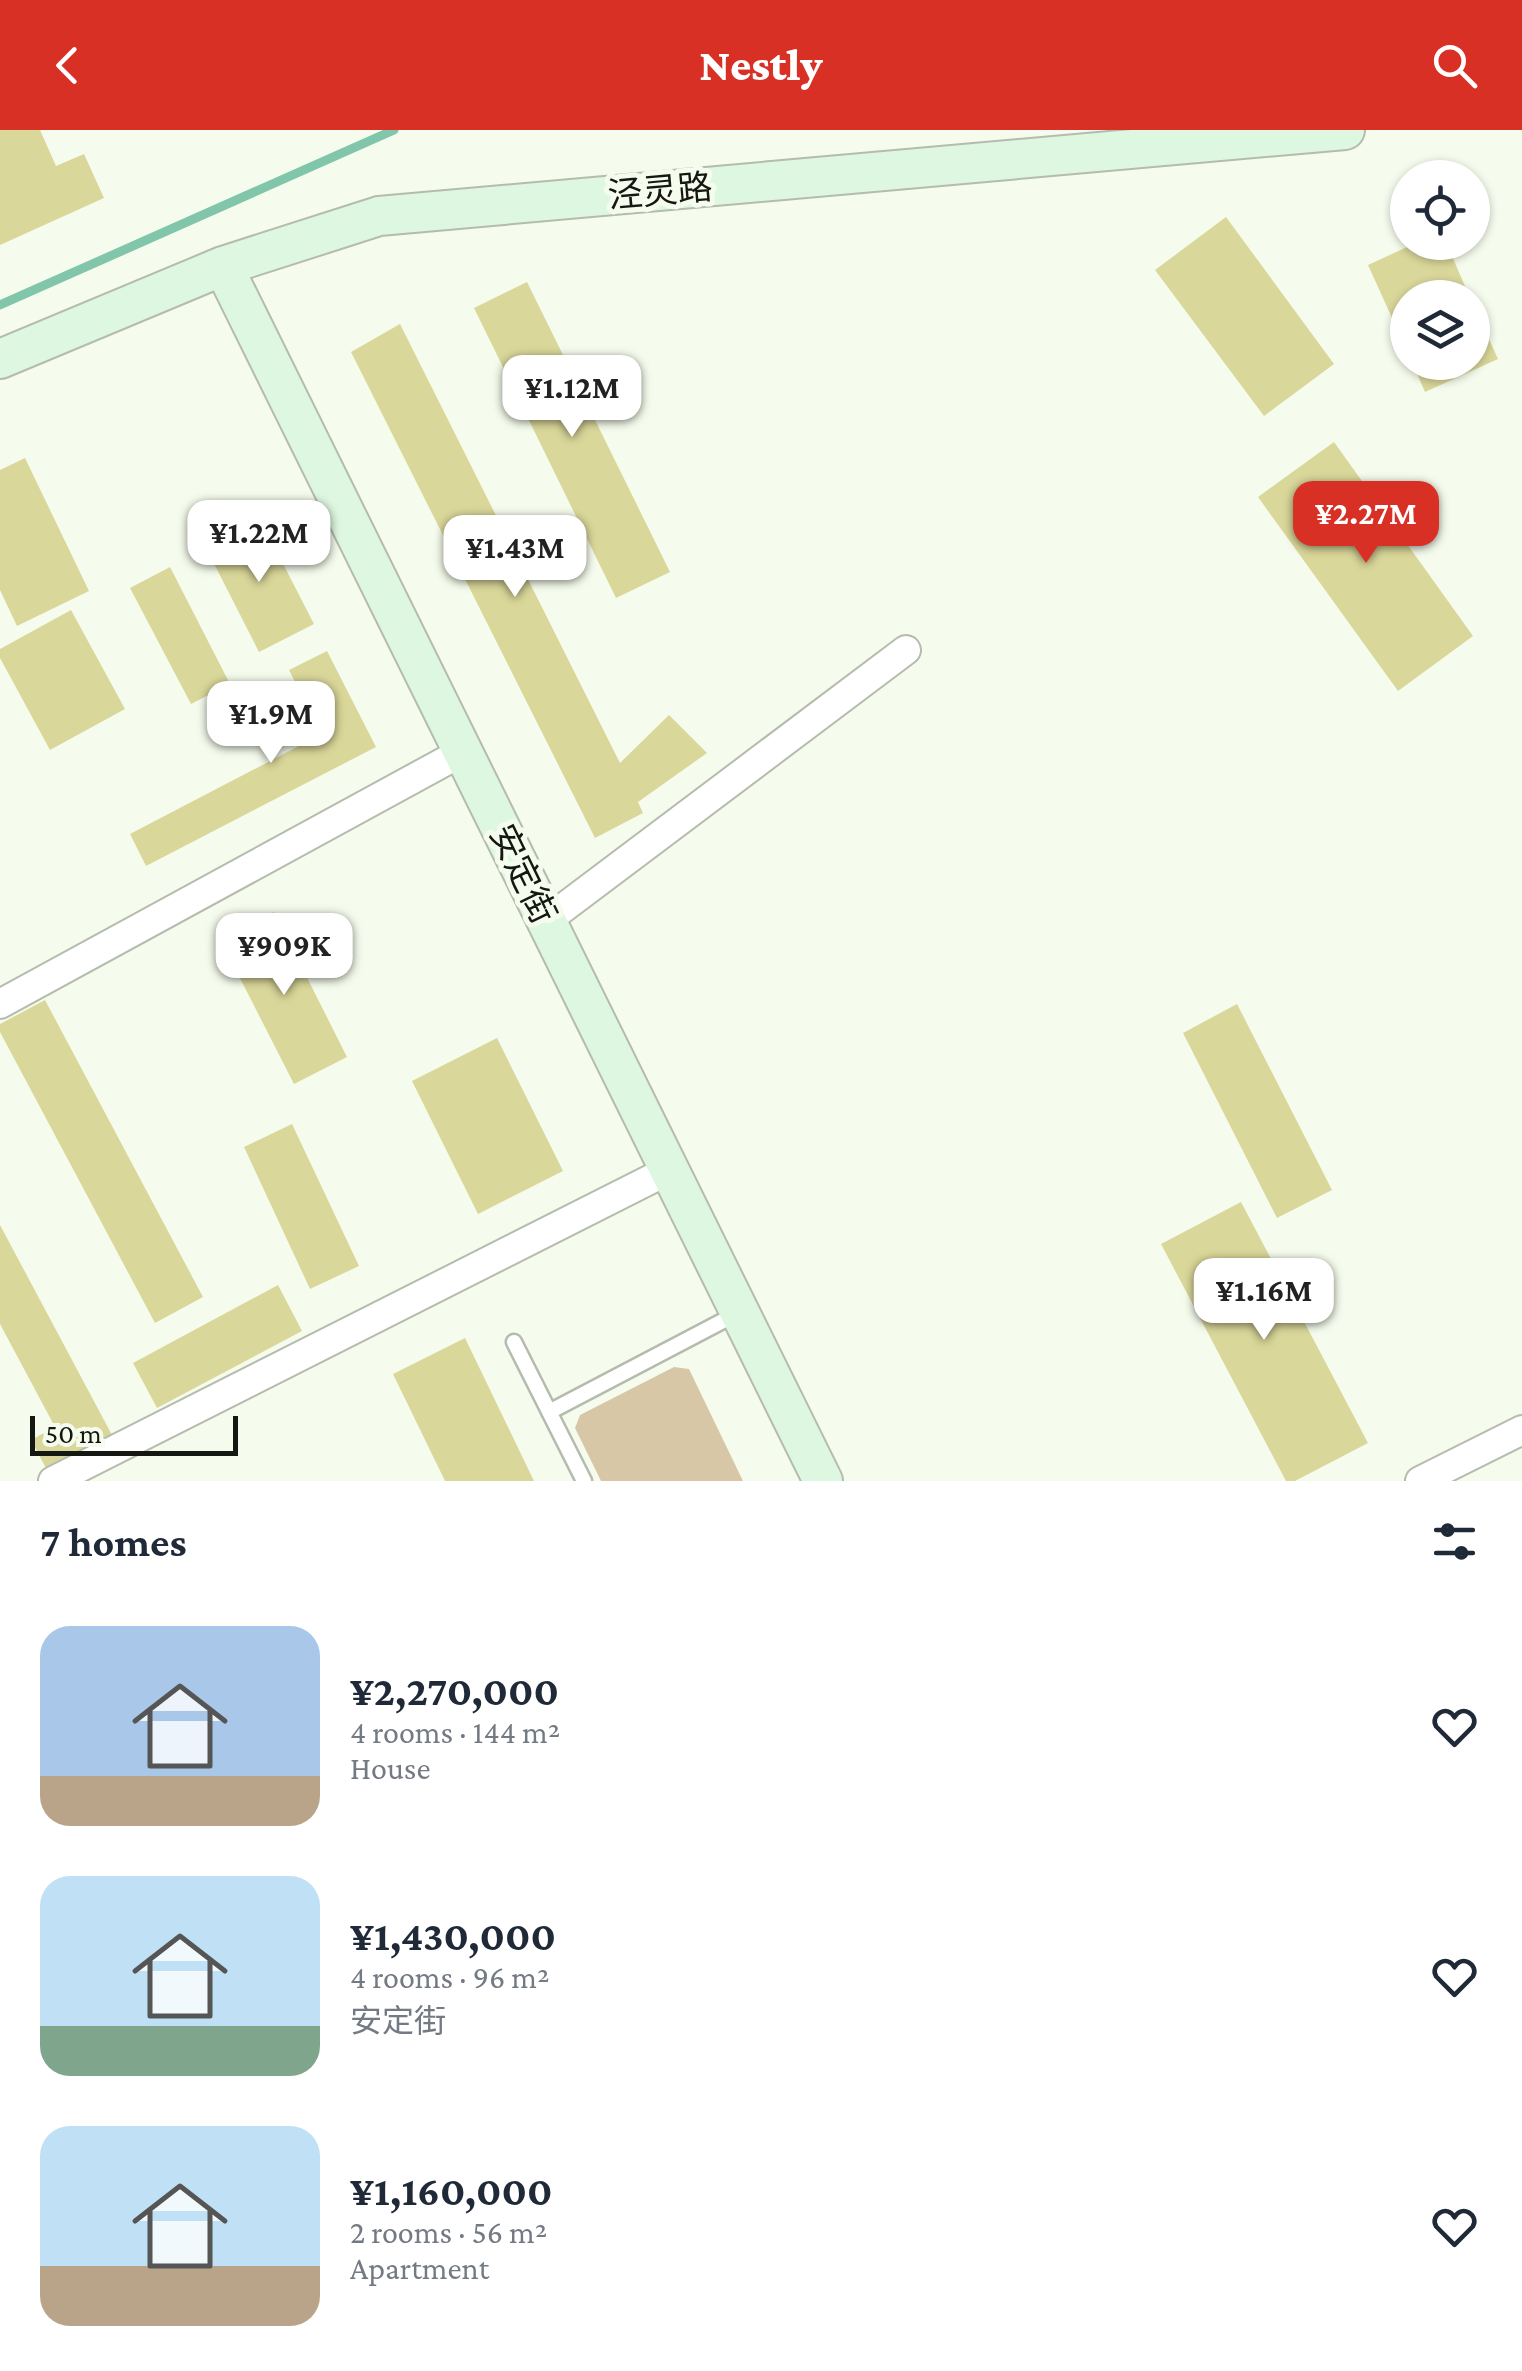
<!DOCTYPE html>
<html lang="en">
<head>
<meta charset="utf-8">
<style>
	:root { --surface:#fff; --page:#f6f6f7; --text:#1f2937; --muted:#747a83; --accent:#d93025 }
	body { margin:0; font-family:"Crimson Pro","Noto Sans SC",serif; background:var(--page); color:var(--text); height:100vh; display:flex; flex-direction:column; font-size:38px; white-space:nowrap }
	* { box-sizing:border-box; margin:0 }
	p { font-size:32px; color:var(--muted) }
	.icon { flex:none; width:55px; height:55px; fill:none; stroke:currentColor; stroke-width:2; stroke-linecap:round; stroke-linejoin:round }
	.map { position:relative; height:1351px; overflow:hidden }
	.sheet { display:flex; flex-direction:column; background:var(--surface); flex:1 }
	.sheet>* { flex:none }
	.tools { position:absolute; left:1390px; top:30px; display:grid; gap:20px }
	.tools a { display:grid; place-items:center; width:100px; height:100px; border-radius:50%; background:var(--surface); box-shadow:0 2px 8px #0004; font-size:50px }
	.scale { position:absolute; left:30px; bottom:25px; width:208px; box-sizing:border-box; padding-left:10px; border:5px solid #151712; border-top:0; font-size:28px; line-height:35px; white-space:nowrap; color:#151712; -webkit-text-stroke:8px #f6fced; paint-order:stroke }
	.price { position:absolute; translate:-50% -85px; padding:0 22px; border-radius:20px; background:#fff; color:#222; font-size:32px; line-height:65px; filter:drop-shadow(0 2px 5px #0008) }
	.price::after { content:''; position:absolute; left:50%; top:60px; width:30px; height:22px; margin-left:-15px; background:inherit; clip-path:polygon(0 0,100% 0,50% 100%) }
	.price.selected { background:var(--accent); color:#fff }
	ul { padding:0; list-style:none }
	li { display:flex; align-items:center; gap:30px; height:250px; padding:0 40px }
	li span { display:grid; place-items:center; flex:none; width:280px; height:200px; border-radius:30px; color:#555 }
	li>.icon { margin-inline-start:auto }
	span .icon { width:120px; height:120px; fill:#fffc; stroke-width:1 }
	li b { font-size:42px }
	h2 { display:flex; justify-content:space-between; align-items:center; height:120px; padding:0 40px; font-size:42px }
	header { display:flex; justify-content:space-between; align-items:center; height:130px; padding:0 40px; background:var(--accent); color:#fff; font-size:45px; font-weight:800 }
	.map>svg:first-child { display:block }
	.green { fill:#d7c7a6 }
	.lines { fill:none; stroke-linecap:round; stroke-linejoin:round }
	.stream { stroke:#81c5aa; stroke-width:9 }
	.building { fill:#dad79a }
	.lane-casing { stroke:#b5bbad; stroke-width:19 }
	.street-casing { stroke:#b5bbad; stroke-width:32 }
	.secondary-casing { stroke:#b5bbad; stroke-width:42 }
	.lane { stroke:#fff; stroke-width:14 }
	.street { stroke:#fff; stroke-width:28 }
	.secondary { stroke:#def7e0; stroke-width:38 }
	.labels { text-anchor:middle; stroke-width:10; stroke-linejoin:round; paint-order:stroke }
	.street-label { font-size:35px; fill:#151712; stroke:#f6fced }
</style>
</head>
<body>
<header><svg class="icon" aria-label="back" viewBox="0 0 24 24"><path d="M15 5l-7 7 7 7"/></svg>Nestly<svg class="icon" aria-label="search" viewBox="0 0 24 24"><circle cx="10" cy="10" r="6"/><path d="M15 15l6 6"/></svg></header>
<div class="map">
<svg width="1522" height="1351" viewBox="0 0 1522 1351">
	<rect width="100%" height="100%" fill="#f6fced"/>
	<path class="green" d="M674,1237L689,1239L743,1351H601L575,1298L580,1285Z"/>
	<g class="lines">
		<path class="stream" d="M0,175L394,0"/>
	</g>
	<path class="building" d="M0,0H40L56,36L84,24L104,68L0,115Z
		M1226,87L1334,234L1264,286L1155,140Z
		M1418,112H1446L1470,168H1408V223L1368,135Z
		M527,152L670,442L616,468L474,178Z
		M1472,172L1498,229L1425,262L1412,232H1472Z
		M400,194L620,633L669,585L707,623L638,672L643,683L595,708L351,222Z
		M1334,312L1473,506L1398,561L1258,367Z
		M25,328L89,461L17,496L0,460V340Z
		M259,387L314,494L259,522L205,416Z
		M170,437L230,554L191,574L130,458Z
		M71,480L125,579L50,620L0,528V519Z
		M327,521L376,617L146,736L130,704L322,604L289,540Z
		M274,782L347,927L294,954L220,809Z
		M45,870L203,1167L155,1193L0,902V894Z
		M1237,874L1332,1060L1277,1088L1183,903Z
		M497,908L563,1041L478,1084L412,951Z
		M292,994L359,1136L310,1159L244,1017Z
		M1241,1072L1368,1313L1295,1351H1286L1161,1114Z
		M0,1095L112,1305L47,1340L31,1310L55,1297L0,1194Z
		M278,1155L302,1201L157,1278L133,1233Z
		M465,1208L534,1351H445L393,1244Z"/>
	<g class="lines">
		<defs>
			<path id="lane" d="M514,1212L584,1351
				M549,1282L738,1183"/>
			<path id="street" d="M546,791L906,520
				M0,874L464,621
				M53,1351L667,1041
				M1420,1351L1522,1300"/>
			<path id="secondary" d="M223,136C424,541 620,948 823,1351
				M0,229L223,136L379,86L1345,0"/>
		</defs>
		<use href="#lane" class="lane-casing"/>
		<use href="#street" class="street-casing"/>
		<use href="#secondary" class="secondary-casing"/>
		<use href="#lane" class="lane"/>
		<use href="#street" class="street"/>
		<use href="#secondary" class="secondary"/>
	</g>
	<g class="labels">
		<g class="street-label">
			<text transform="translate(660 61) rotate(-5)" y="12">泾灵路</text>
			<text transform="translate(523 744) rotate(64)" y="12">安定街</text>
		</g>
	</g>
</svg>
<div class="tools">
<a><svg class="icon" aria-label="locate" viewBox="0 0 24 24"><circle cx="12" cy="12" r="6"/><path d="M12 2v4M12 18v4M2 12h4M18 12h4"/></svg></a>
<a><svg class="icon" aria-label="layers" viewBox="0 0 24 24"><path d="M12 4l9 5-9 5-9-5zM3 14l9 5 9-5"/></svg></a>
</div>
<div class="scale">50 m</div>
<b class="price" style="left:572px;top:310px">¥1.12M</b>
<b class="price selected" style="left:1366px;top:436px">¥2.27M</b>
<b class="price" style="left:259px;top:455px">¥1.22M</b>
<b class="price" style="left:515px;top:470px">¥1.43M</b>
<b class="price" style="left:271px;top:636px">¥1.9M</b>
<b class="price" style="left:284px;top:868px">¥909K</b>
<b class="price" style="left:1264px;top:1213px">¥1.16M</b>
</div>
<section class="sheet">
<h2>7 homes<svg class="icon" aria-label="filters" viewBox="0 0 24 24"><path d="M4 7h16M4 17h16"/><circle cx="9" cy="7" r="2"/><circle cx="15" cy="17" r="2"/></svg></h2>
<ul>
<li><span style="background:linear-gradient(#a9c7e8 75%,#b9a48a 0)"><svg class="icon" aria-label="home" viewBox="0 0 24 24"><path d="M3 11l9-7 9 7M6 9v11h12V9"/></svg></span><div><b>¥2,270,000</b><p>4 rooms · 144 m²</p><p>House</p></div><svg class="icon" aria-label="heart" viewBox="0 0 24 24"><path d="M12 20l-8-8c-3-5 5-10 8-4 3-6 11-1 8 4z"/></svg></li>
<li><span style="background:linear-gradient(#bfe0f5 75%,#7fa58c 0)"><svg class="icon" aria-label="home" viewBox="0 0 24 24"><path d="M3 11l9-7 9 7M6 9v11h12V9"/></svg></span><div><b>¥1,430,000</b><p>4 rooms · 96 m²</p><p>安定街</p></div><svg class="icon" aria-label="heart" viewBox="0 0 24 24"><path d="M12 20l-8-8c-3-5 5-10 8-4 3-6 11-1 8 4z"/></svg></li>
<li><span style="background:linear-gradient(#bfe0f5 70%,#b9a48a 0)"><svg class="icon" aria-label="home" viewBox="0 0 24 24"><path d="M3 11l9-7 9 7M6 9v11h12V9"/></svg></span><div><b>¥1,160,000</b><p>2 rooms · 56 m²</p><p>Apartment</p></div><svg class="icon" aria-label="heart" viewBox="0 0 24 24"><path d="M12 20l-8-8c-3-5 5-10 8-4 3-6 11-1 8 4z"/></svg></li>
</ul>
</section>
</body>
</html>
